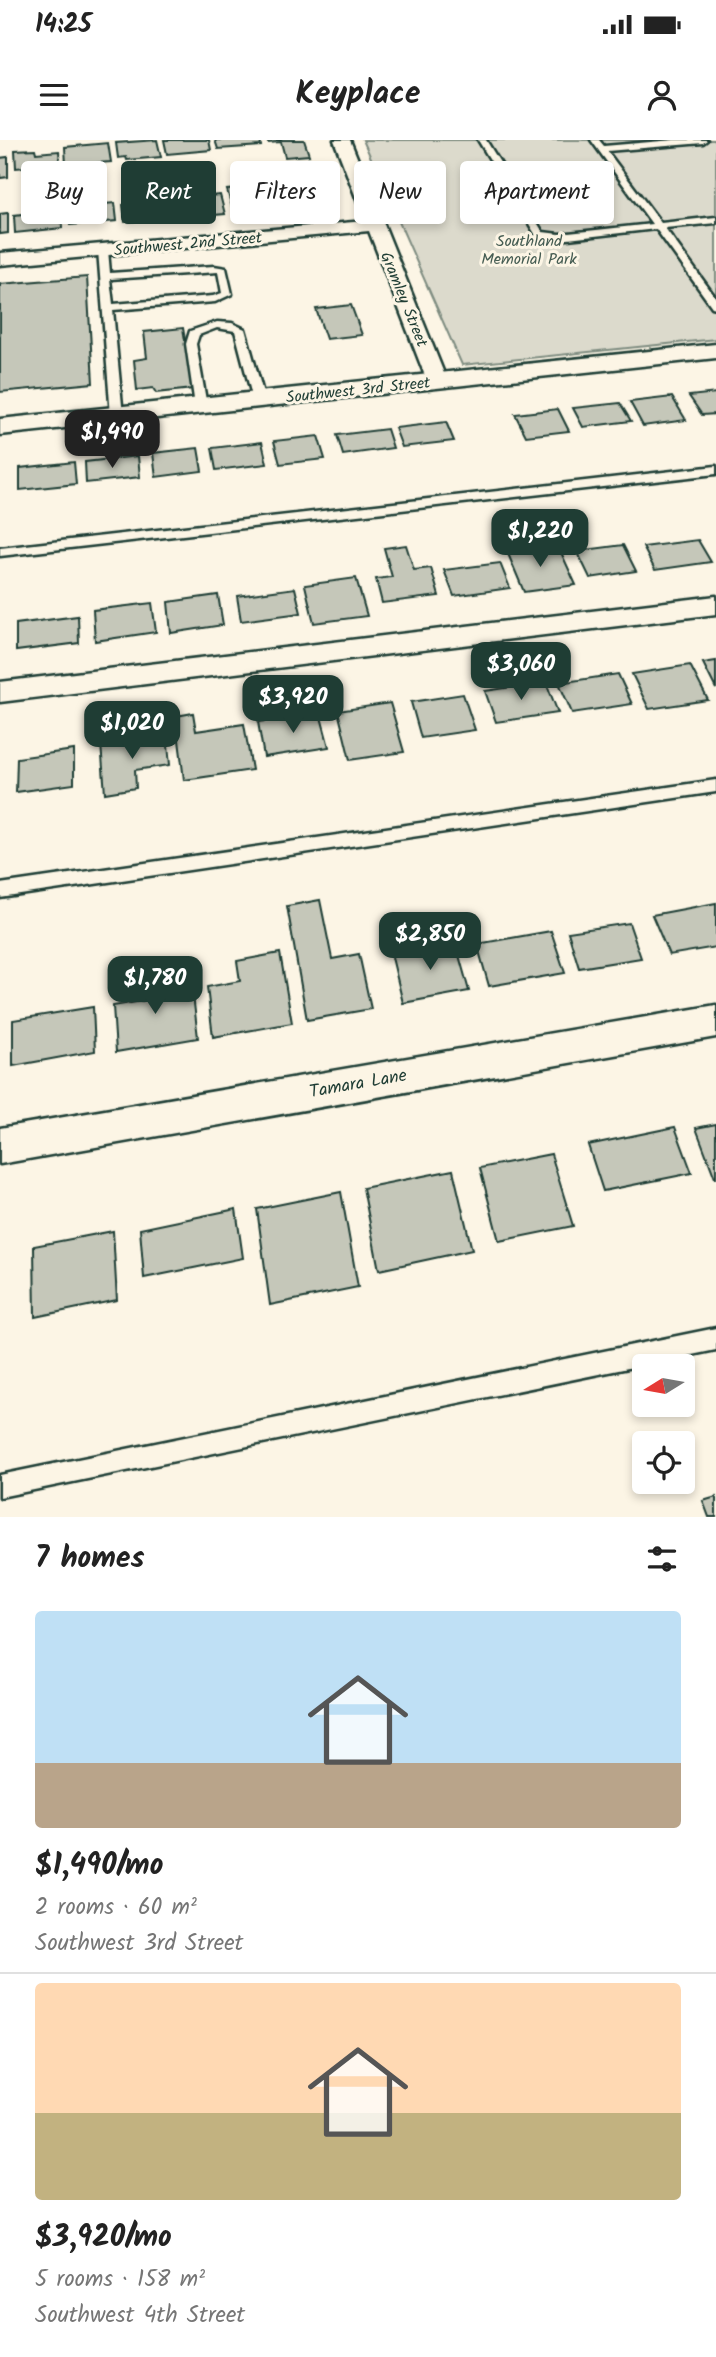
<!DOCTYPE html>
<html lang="en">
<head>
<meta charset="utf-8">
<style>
	:root { --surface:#fff; --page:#f6f6f6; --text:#222; --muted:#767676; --line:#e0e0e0; --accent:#1f3d34 }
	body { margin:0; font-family:Kalam,sans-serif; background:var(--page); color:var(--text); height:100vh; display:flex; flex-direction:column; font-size:26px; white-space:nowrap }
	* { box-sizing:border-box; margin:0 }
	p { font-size:23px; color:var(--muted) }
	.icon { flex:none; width:38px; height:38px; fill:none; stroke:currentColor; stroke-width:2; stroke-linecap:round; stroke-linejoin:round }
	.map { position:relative; height:1377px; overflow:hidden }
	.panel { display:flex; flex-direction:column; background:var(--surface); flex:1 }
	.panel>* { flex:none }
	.hud { position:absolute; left:21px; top:21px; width:676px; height:63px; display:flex; gap:14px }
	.needle { width:46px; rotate:259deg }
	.tools { position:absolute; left:632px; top:1214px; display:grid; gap:14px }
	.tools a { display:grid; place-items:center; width:63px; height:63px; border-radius:7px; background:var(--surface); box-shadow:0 4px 10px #0003; font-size:35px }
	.price { position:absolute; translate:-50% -60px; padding:0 16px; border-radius:14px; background:var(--accent); color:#fff; font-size:23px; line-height:46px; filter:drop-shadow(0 2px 4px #0008) }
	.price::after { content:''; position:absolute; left:50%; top:42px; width:21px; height:16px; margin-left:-10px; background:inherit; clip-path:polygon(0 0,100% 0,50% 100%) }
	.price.current { background:#222; color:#fff }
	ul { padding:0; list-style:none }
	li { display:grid; align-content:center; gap:14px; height:371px; padding:0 35px }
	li+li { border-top:2px solid var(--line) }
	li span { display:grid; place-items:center; height:217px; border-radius:7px; color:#555 }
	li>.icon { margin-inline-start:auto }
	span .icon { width:126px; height:126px; fill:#fffc; stroke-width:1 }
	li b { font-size:30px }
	h2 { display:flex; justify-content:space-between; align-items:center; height:84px; padding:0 35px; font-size:30px }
	.chip { padding:0 24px; border-radius:7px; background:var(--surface); box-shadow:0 4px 10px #0003; font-size:24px; line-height:63px }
	.chip.current { background:var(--accent); color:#fff }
	.status { display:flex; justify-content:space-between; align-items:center; height:49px; padding:0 35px; background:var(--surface); direction:ltr }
	.status svg { height:19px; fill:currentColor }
	header { display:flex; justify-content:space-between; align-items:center; height:91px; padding:0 35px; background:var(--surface); font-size:32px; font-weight:800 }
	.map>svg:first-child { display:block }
	.green { fill:#dcdacc; stroke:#7e8c80; stroke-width:2 }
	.building { fill:#c5c7b9; stroke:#1f3d34; stroke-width:2 }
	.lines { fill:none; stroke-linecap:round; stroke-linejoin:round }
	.service-casing { stroke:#1f3d34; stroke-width:5 }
	.minor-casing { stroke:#1f3d34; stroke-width:5 }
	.tertiary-casing { stroke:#1f3d34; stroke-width:5 }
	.service { fill:#fcf5e5; fill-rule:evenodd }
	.minor { fill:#fcf5e5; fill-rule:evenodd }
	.tertiary { fill:#fcf5e5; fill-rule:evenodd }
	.labels { text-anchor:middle; stroke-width:6; stroke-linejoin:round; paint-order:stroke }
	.far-park-label { font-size:16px; fill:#455c52; stroke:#fcf5e5 }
	.far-street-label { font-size:16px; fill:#1f3d34; stroke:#fcf5e5 }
	.street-label { font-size:18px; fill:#1f3d34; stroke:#fcf5e5 }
</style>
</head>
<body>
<div class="status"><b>14:25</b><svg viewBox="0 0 49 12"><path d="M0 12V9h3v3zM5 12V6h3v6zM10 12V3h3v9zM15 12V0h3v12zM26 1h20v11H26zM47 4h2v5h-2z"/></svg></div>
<header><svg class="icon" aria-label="menu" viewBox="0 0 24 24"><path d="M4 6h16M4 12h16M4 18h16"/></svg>Keyplace<svg class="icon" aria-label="person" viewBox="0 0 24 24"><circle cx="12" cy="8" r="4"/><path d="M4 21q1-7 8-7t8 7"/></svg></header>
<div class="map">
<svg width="716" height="1377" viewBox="0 0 716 1377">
	<rect width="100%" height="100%" fill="#fcf5e5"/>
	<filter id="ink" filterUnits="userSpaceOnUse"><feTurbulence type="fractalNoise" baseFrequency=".0143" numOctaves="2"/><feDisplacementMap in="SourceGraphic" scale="14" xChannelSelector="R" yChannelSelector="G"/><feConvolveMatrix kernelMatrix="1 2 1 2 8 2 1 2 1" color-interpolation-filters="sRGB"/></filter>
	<g filter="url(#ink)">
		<path class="green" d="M363,0H716V199L462,225Z"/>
		<path class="building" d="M157,0L161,17L127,20L126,17L118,18L116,3Z
			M164,0H209L211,10L167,14Z
			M215,0H260L261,6L218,9Z
			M267,0H304L309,15L285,17L281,2L268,3Z
			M108,3L111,22L66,25L65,7Z
			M35,9L36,13L59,11L60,24L16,28L15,10Z
			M8,17V37L0,38V18Z
			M323,39L328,51L304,53L308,64L288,66L280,43Z
			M271,46L279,70L234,74L227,50Z
			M220,55L225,74L178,78L174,59Z
			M167,61L171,78L125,82L123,65Z
			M115,63L117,81L70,85L69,67Z
			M61,66L62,88L15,93L14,75L32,73V69Z
			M8,73V93L0,94V74Z
			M87,137L93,243L0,252V144Z
			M351,165L362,195L326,199L316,169Z
			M183,188L193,249L156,253L153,248L137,250L134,220L147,218L144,192Z
			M716,253V274L702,275L689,256Z
			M672,257L686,280L643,286L630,262Z
			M620,263L631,281L583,287L573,268Z
			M558,269L569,291L526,296L515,274Z
			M446,282L454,301L402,307L395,288Z
			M387,289L393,308L343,315L337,295Z
			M318,296L325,319L280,324L274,301Z
			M262,302L267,324L216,330L212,308Z
			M198,308L202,331L156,337L153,313Z
			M138,316L140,337L86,343L85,322Z
			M74,322L76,344L20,350V328Z
			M698,400L711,422L655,430L643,407Z
			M406,405L414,430L431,428L439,456L382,463L376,439L392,437L384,408Z
			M623,405L636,431L590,438L577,411Z
			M532,406L535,413L560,410L576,445L524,452L506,409Z
			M500,423L510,448L454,456L444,430Z
			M356,438L367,476L314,483L305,445Z
			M295,448L301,473L241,481L237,456Z
			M218,455L223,485L171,493L168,462Z
			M152,463L156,492L95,501L93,470Z
			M78,476L79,503L16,511V484Z
			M716,521V549L703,523Z
			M690,525L708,560L649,569L632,534Z
			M618,534L632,564L572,573L559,543Z
			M546,542L558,573L496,582L485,551Z
			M463,554L475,590L421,598L411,562Z
			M390,563L404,612L350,620L338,571Z
			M193,573L196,591L244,584L252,630L184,640L176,576Z
			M320,573L329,607L264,617L258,582Z
			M167,595L170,625L135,630L136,648L105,653L101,604Z
			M74,610V644L16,652L17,618Z
			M320,760L332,819L359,814L371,869L307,880L287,766Z
			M716,763V807L669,815L652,775Z
			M629,783L641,818L579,828L568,792Z
			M551,791L565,833L489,846L477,804Z
			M455,801L469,851L403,863L391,813Z
			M280,813L292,883L213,897L207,847L240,841L237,821Z
			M159,827L161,850L192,846L198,898L116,912L113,866L143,861L140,830Z
			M93,867L95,911L13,926V880Z
			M716,984V1038H715L696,988Z
			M675,987L692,1033L603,1051L588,1005Z
			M551,1014L573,1086L499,1101L480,1028Z
			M453,1030L472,1110L379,1130L363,1048Z
			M341,1052L358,1147L270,1165L257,1069Z
			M236,1069L243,1118L144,1138L140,1089Z
			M113,1091L117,1160L35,1177L34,1106Z
			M716,1357V1377H709L703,1361Z"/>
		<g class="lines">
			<defs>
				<path id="service" d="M478,0H486L543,92L559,94L652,84L591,0H599L604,6L674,0H707L703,3L607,11L661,83L716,77V83L665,88L716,158V168L712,167L656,89L559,100L537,97Z
					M103,107L108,110L110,133L214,126L226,128L232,154L215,162L113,170L123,276L117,279L111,276L98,110ZM218,132L222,153L213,156L113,164L110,139Z
					M217,182L232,183L245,189L265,260L263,262L253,260L235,191L217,188L199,195L196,204L207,266L201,269L195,266L186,204L190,191Z
					M716,326V334L0,416V408Z
					M716,640V652L0,758V744Z
					M716,1188V1210L0,1357V1335Z"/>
				<path id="minor" d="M334,0H350L447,241L444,245H430L427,241L369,91L0,125V113L365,81Z
					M716,456V474L0,562V542Z
					M716,865V897L0,1024V988Z"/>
				<path id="tertiary" d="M716,204V218L0,295V279Z"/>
			</defs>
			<use href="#service" class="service-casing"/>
			<use href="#minor" class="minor-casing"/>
			<use href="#tertiary" class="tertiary-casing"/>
			<use href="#service" class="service"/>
			<use href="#minor" class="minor"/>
			<use href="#tertiary" class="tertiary"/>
		</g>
	</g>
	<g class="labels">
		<g class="far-park-label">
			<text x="529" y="106">Southland<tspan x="529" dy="18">Memorial Park</tspan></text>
		</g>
		<g class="far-street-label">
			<text transform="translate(188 103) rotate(-5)" y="6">Southwest 2nd Street</text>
			<text transform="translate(405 159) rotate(68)" y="6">Gramley Street</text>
			<text transform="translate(358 249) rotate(-6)" y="6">Southwest 3rd Street</text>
		</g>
		<g class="street-label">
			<text transform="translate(358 943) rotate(-10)" y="6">Tamara Lane</text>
		</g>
	</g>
</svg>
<div class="tools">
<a><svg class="needle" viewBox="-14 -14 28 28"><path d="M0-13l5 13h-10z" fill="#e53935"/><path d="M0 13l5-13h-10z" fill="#767676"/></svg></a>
<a><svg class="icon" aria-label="locate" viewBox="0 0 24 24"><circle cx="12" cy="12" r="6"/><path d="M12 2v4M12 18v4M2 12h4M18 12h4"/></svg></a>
</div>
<b class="price current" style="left:112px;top:330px">$1,490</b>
<b class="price" style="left:540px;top:429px">$1,220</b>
<b class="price" style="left:521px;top:562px">$3,060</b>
<b class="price" style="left:293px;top:595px">$3,920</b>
<b class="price" style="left:132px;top:621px">$1,020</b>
<b class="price" style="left:430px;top:832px">$2,850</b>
<b class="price" style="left:155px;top:876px">$1,780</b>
<div class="hud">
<a class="chip">Buy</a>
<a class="chip current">Rent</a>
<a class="chip">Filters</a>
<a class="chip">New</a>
<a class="chip">Apartment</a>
</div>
</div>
<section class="panel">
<h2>7 homes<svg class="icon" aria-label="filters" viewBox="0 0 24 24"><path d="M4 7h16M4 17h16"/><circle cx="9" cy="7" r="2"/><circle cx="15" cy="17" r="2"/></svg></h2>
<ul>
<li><span style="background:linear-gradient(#bfe0f5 70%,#b9a48a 0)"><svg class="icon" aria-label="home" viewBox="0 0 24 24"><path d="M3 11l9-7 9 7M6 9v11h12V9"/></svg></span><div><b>$1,490/mo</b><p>2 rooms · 60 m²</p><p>Southwest 3rd Street</p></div></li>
<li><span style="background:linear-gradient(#ffd9b3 60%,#c2b280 0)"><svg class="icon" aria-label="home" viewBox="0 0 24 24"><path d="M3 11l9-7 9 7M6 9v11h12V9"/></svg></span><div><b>$3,920/mo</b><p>5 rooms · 158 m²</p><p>Southwest 4th Street</p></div></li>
</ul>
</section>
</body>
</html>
